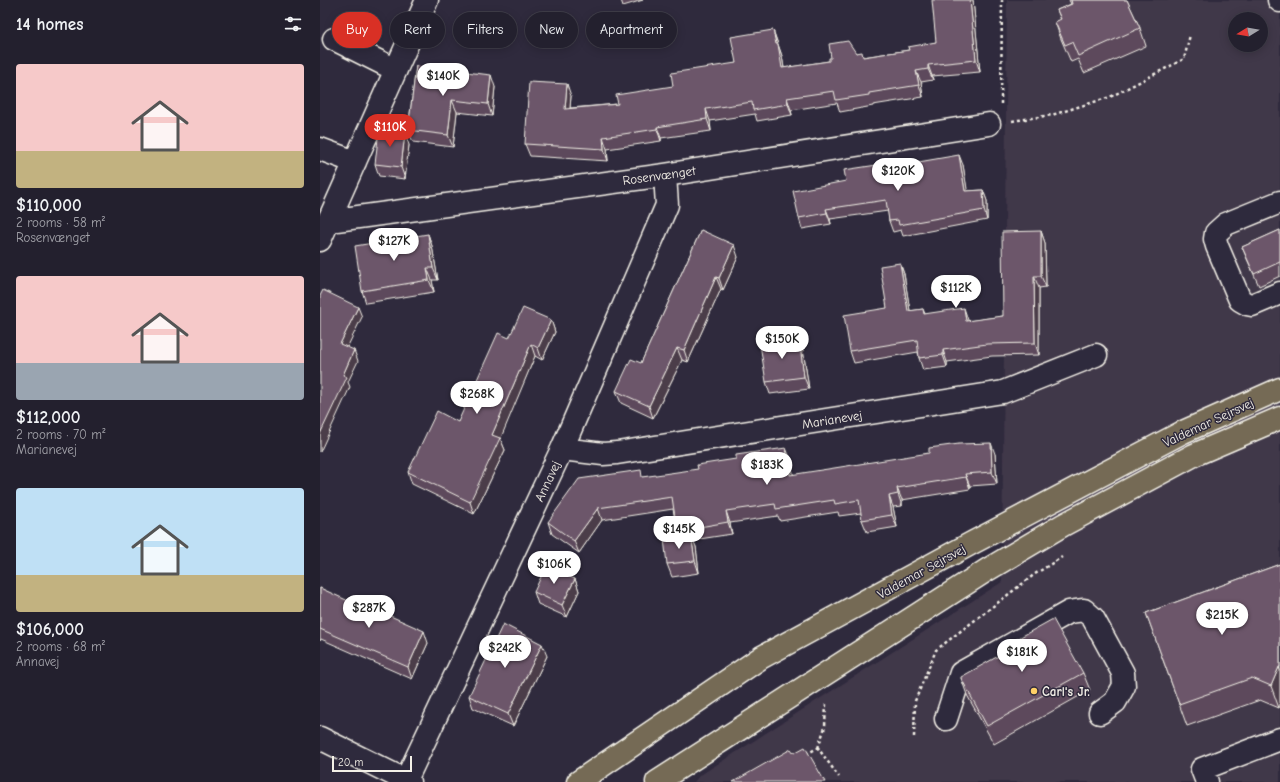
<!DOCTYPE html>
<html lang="en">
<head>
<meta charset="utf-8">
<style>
	:root { --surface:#23202e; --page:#2f2d3a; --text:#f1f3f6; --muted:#a3a3aa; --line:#403e4a; --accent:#d93025 }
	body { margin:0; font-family:"Comic Neue",sans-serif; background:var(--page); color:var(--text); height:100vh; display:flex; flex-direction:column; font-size:15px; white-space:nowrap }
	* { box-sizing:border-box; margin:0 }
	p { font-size:13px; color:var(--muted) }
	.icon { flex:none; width:22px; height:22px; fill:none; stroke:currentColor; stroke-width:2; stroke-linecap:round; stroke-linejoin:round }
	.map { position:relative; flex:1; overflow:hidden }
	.drawer { display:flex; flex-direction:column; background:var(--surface); width:320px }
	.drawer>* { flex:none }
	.top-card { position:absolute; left:12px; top:12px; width:380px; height:36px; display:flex; gap:8px }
	.needle { width:26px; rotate:259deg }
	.tools { position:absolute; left:908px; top:12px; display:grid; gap:8px }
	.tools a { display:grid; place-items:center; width:40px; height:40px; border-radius:50%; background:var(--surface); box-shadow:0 2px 10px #0003,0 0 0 1px var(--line); font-size:20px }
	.scale { position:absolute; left:12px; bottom:10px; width:80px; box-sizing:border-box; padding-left:4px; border:2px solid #f4f1e8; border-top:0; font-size:11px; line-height:14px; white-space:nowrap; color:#f4f1e8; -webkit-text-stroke:3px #2f2a3d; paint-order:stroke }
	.price { position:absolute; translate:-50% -34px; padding:0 9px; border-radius:14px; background:#fff; color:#222; font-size:13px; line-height:26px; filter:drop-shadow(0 1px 2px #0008) }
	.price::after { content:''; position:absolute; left:50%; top:24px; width:12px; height:9px; margin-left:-6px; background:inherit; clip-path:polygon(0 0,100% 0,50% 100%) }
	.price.selected { background:var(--accent); color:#fff }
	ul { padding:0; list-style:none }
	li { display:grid; align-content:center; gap:8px; height:212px; padding:0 16px }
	li span { display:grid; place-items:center; height:124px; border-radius:4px; color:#555 }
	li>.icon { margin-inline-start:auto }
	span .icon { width:72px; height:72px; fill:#fffc; stroke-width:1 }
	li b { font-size:17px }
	h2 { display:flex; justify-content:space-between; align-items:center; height:48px; padding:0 16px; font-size:17px }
	.pill { padding:0 14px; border-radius:18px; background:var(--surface); box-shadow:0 2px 10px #0003,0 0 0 1px var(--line); font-size:14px; line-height:36px }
	.pill.selected { background:var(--accent); color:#fff }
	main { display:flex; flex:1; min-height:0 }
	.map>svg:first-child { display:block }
	.built { fill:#41374a; fill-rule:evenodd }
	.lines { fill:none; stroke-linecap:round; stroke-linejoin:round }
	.minor-casing { stroke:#f4f1e8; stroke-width:25 }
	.major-casing { stroke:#f4f1e8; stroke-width:25 }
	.path { stroke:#f4f1e8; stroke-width:2.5; stroke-dasharray:3 3; stroke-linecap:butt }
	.minor { stroke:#2f2a3d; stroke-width:22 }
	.major { stroke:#746b55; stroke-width:22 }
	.wall { fill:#5d4a5b; stroke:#f4f1e8 }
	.shaded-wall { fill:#4c3c4a; stroke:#f4f1e8 }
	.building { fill:#6c566a; stroke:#f4f1e8 }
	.poi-dot { fill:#ffd166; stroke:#2f2a3d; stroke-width:1.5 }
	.labels { text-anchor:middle; stroke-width:3; stroke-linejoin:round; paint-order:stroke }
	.street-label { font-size:13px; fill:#f4f1e8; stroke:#2f2a3d }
	.poi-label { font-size:13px; font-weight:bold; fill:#f4f1e8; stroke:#2f2a3d; text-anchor:start }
</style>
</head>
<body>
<main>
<section class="drawer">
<h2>14 homes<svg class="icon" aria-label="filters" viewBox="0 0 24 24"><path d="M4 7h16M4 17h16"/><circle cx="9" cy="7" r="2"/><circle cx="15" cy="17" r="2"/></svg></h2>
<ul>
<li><span style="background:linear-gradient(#f6c9c9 70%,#c2b280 0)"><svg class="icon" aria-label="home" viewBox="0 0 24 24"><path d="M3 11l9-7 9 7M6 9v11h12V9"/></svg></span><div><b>$110,000</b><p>2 rooms · 58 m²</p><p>Rosenvænget</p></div></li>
<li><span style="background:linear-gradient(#f6c9c9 70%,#9aa5b1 0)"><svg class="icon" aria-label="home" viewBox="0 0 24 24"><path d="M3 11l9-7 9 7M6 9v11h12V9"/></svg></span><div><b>$112,000</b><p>2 rooms · 70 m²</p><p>Marianevej</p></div></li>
<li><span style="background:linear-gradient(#bfe0f5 70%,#c2b280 0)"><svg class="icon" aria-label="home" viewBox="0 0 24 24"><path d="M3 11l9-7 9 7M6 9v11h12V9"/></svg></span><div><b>$106,000</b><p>2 rooms · 68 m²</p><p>Annavej</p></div></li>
</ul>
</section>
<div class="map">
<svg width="960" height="782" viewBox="0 0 960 782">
	<rect width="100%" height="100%" fill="#2f2a3d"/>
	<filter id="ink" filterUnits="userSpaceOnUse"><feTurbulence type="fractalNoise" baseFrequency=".025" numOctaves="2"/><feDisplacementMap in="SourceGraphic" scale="8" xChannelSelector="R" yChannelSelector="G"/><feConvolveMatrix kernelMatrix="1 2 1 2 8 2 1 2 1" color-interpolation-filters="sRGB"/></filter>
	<g filter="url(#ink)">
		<path class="built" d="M687,0H960V782H374L379,776L682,582ZM915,19H941V45H915Z"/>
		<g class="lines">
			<defs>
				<path id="minor" d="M959,0L960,1
					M14,39L76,70
					M0,149L35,162
					M960,202L906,224L896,233L895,239L897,246L920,300L927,304L932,305L960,293
					M9,221L345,175L669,124
					M0,240L107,0
					M242,449L283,454L297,453L683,392L776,355
					M626,719L641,673L749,612L764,610L773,618L803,673L804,686L795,702L780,713
					M0,738L89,782
					M86,780L242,449L347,205L345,175
					M887,782L882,769L960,739"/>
				<path id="major" d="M258,782L442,657L652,543L863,432L960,389
					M337,782L667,570L743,525L874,455L960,418"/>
			</defs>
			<use href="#minor" class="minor-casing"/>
			<use href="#major" class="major-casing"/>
			<path class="path" d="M681,104L682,0
				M692,121L732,115L790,97L864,59L870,35
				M594,737L595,701L616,650L715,574L742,557
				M498,748L505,727L506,703
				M486,754L498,748L519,777"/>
			<use href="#minor" class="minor"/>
			<use href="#major" class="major"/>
		</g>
		<path class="wall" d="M301,0H323L303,6Z
			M653,0L660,72L612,76L613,80L601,82L603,97L553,105V106L520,112L517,103L471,110L472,115L437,121L435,114L390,121L391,131L341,138V141L287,149L288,161L210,156L205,144L251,96L250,108L298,104L353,86L416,63L453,30L462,56L464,68L509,61L536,53L543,57L589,50L616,42Z
			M749,0H807L820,28L826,46L764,73L758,59L751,62L741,39L735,22L741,20L737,10L751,4Z
			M96,66L175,87L172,116L137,112L133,147L93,142L88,130Z
			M89,145L85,179L59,176L55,164Z
			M643,165L647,191L663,190L667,201V220L583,236L581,230L573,232L569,221L568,211L510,219L511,224L482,229L479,218L526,181L559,169Z
			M381,230L418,257L403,290L401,289L368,362L362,360L333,418L301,403L296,391L321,363Z
			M960,230V276L939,286L927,259L922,247Z
			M721,231L725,243L726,287L719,288V355L672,356L627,362V367L603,370L599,358L598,352L534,363L530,351L567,308L580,263L584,274L590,311L603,309L605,314L648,321L683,316Z
			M108,234L112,246L118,280H112L114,292L46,303L42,291Z
			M231,320L235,332L222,360L215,356L180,438L185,450L154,514L92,484L88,472L138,422L189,338Z
			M483,350L489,389L450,394L446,382Z
			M675,454L677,484L650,486V489L582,500V506L573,507L577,527L547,532L542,520L541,513L519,516L518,512L460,521L458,516L410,523L412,534L373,540L376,547L379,573L352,577L347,564L359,537L357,531L353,509L282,520L259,553L232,534L228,522L324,477L471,460L473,475Z
			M960,564V706L959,708L940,700L867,726L826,613Z
			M255,579L259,591L247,617L218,604L214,592Z
			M0,588L108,643L92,679L1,639L0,641Z
			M679,649L763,673L770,690L674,744L647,695L641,678L681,655Z
			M227,656L193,726L153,708L149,696Z"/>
		<path class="shaded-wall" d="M650,0H653L660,72L656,60Z
			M453,30L462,56L466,80L462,68L456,44Z
			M608,65L612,76L613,80L608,69Z
			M596,71L601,82L603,97L599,85Z
			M171,75L175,87L172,116L168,104Z
			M247,84L251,96L249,120L245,109Z
			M467,98L471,110L472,115L468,104Z
			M132,100L137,112L133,147L128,135Z
			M386,109L390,121L391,131L387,119Z
			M337,127L341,138V141L337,129Z
			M85,133L89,145L85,179L81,167Z
			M283,137L287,149L288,161L284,149Z
			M639,155L643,165L649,201L645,191Z
			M663,190L667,201V220L664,210Z
			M506,209L510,219L511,224L507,213Z
			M721,231L725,243L726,287L721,276Z
			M108,234L112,246L118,280L113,268Z
			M414,245L418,257L403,290L399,278Z
			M580,263L584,274L592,323L588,311Z
			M107,268L112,280L114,292L109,280Z
			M714,276L719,288V355L715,343Z
			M396,277L401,289L368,362L364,350Z
			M38,307L42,317L24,354L20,344Z
			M644,308L648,320L650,333L646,321Z
			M231,320L235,332L222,360L218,348Z
			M479,338L483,350L489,389L484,377Z
			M211,344L215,356L180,440V438L185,450L154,514L150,502L172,435Z
			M357,348L362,360L333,418L329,406Z
			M34,350L38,361L28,382L30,387L0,452V434L23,375Z
			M623,350L627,362V367L623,355Z
			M671,443L675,454L677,484L672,472Z
			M466,448L471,460L475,487L470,475Z
			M645,474L650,486V489Z
			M577,488L582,500V506L578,494Z
			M569,496L573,507L577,527L572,515Z
			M278,508L282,520L259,553L254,541Z
			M406,511L410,523L412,534L408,522Z
			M371,535L376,547L379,573L375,561Z
			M255,579L259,591L247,617L242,605Z
			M104,631L108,643L92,679L88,667Z
			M222,644L227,656L193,726L188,714Z
			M959,667L960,670V706L959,708L951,686Z"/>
		<path class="building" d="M612,0H650L656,60L608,65V69L596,71L599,85L549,93V95L516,100L514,91L467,98L468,104L433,110L432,102L386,109L387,119L337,127V129L283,137L284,149L205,144L209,82L247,84L245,109L298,104L296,95L353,86L351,73L416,63L411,37L453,30L456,44H458L462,68L509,61V58H511L509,44L528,41L536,53L542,52L543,57L589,50L588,47L616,42Z
			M751,0H807L820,28L758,56L752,42L745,45L735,22L741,19L737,10L752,4Z
			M96,66L171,75L168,104L132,100L128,135L88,130Z
			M59,130L85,133L81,167L55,164Z
			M639,155L645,191L663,190L664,210L579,225L578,220L569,221L566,200L506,209L507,213L479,218L473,191L526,181L524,170L557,165L558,169Z
			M381,230L414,245L399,278L396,277L364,350L357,348L329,406L296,391L311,359L321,363Z
			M960,230V262L934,274L922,247Z
			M721,231V276H714L715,343L667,344L623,350V355L599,358L597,340L530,351L524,315L567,308L560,266L580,263L588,311L603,309L604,314L644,308L646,321L683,316L682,232Z
			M108,234L113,268H107L109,280L42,291L35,246Z
			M3,290L38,307L20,344L34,350L23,375L27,377L0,434V296Z
			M203,308L231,320L218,348L211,344L172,435L180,438L150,502L88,472L117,411L138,422L178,333L189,338Z
			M479,338L484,377L446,382L440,344Z
			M671,443L672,472L645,474L646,477L577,488L578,494L569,496L572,515L542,520L539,500L515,504L514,500L456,509L455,504L406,511L408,522L357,531L352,497L278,508L254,541L228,522L259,479L321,470L322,477L378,469L377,465L416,459V455L466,448L470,475L609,453V448L639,444Z
			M371,535L375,561L347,564L344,539Z
			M960,564V667H959L951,686L932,678L859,704L826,613Z
			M226,566L255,579L242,605L214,592Z
			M0,588L46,609L48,606L104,631L88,667L0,629Z
			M733,619L763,673L667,726L641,678V677L682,654L679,649Z
			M183,624L222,644L188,714L149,696Z
			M485,747L505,782H413L471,749L474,753Z"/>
	</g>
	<circle class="poi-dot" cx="714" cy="691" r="4"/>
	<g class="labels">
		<g class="street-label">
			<text transform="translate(339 175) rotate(-8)" y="5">Rosenvænget</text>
			<text transform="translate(512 419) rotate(-9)" y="5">Marianevej</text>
			<text transform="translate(888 422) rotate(-25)" y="5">Valdemar Sejrsvej</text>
			<text transform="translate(227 481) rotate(-65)" y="5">Annavej</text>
			<text transform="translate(601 571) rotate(-29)" y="5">Valdemar Sejrsvej</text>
		</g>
		<g class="poi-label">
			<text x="722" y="696">Carl's Jr.</text>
		</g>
	</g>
</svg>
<div class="tools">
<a><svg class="needle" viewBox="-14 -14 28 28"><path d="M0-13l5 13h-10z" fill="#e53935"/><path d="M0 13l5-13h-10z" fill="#a3a3aa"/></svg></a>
</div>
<div class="scale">20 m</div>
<b class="price" style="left:123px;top:97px">$140K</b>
<b class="price selected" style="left:70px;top:148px">$110K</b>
<b class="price" style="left:578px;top:192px">$120K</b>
<b class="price" style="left:74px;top:262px">$127K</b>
<b class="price" style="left:636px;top:309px">$112K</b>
<b class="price" style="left:462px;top:360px">$150K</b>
<b class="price" style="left:157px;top:415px">$268K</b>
<b class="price" style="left:447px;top:486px">$183K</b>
<b class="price" style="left:359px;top:550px">$145K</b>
<b class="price" style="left:234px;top:585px">$106K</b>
<b class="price" style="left:49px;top:629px">$287K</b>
<b class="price" style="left:902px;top:636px">$215K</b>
<b class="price" style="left:185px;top:669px">$242K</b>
<b class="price" style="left:702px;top:673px">$181K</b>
<div class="top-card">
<a class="pill selected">Buy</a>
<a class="pill">Rent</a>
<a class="pill">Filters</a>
<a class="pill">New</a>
<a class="pill">Apartment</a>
</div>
</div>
</main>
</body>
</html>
